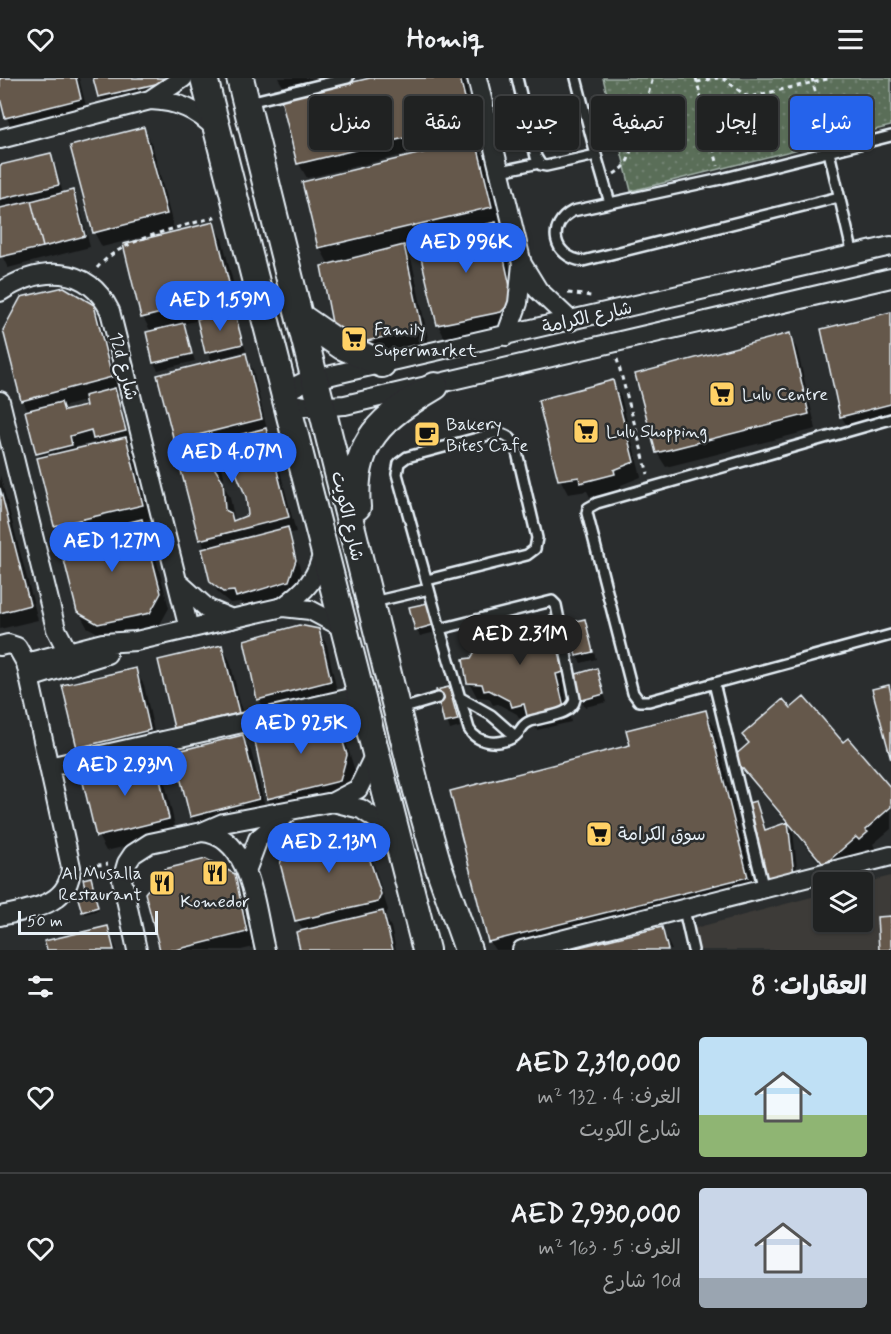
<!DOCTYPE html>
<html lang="ar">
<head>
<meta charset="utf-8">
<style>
	:root { --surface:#202222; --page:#282a2a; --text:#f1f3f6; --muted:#a2a4a5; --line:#3d3f40; --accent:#2563eb }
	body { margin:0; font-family:Mynerve,"Playpen Sans Arabic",sans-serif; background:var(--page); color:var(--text); direction:rtl; height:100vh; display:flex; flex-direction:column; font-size:22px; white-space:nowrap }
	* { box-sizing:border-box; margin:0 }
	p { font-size:20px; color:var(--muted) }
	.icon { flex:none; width:33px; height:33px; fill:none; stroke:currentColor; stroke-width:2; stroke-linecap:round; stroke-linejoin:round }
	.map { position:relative; height:872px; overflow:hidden; direction:ltr }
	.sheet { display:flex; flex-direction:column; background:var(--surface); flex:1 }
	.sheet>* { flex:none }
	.hud { position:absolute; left:18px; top:18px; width:855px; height:54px; direction:rtl; display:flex; gap:12px }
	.buttons { position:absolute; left:813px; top:794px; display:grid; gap:12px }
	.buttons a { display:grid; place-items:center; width:60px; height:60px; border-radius:6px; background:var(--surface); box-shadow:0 2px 4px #0004,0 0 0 2px var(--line); font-size:30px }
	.scale { position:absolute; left:18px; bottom:15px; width:140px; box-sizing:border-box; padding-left:6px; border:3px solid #e8f1f8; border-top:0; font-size:16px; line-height:21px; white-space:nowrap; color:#e8f1f8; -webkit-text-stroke:4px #2a2d2e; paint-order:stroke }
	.price { position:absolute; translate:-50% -51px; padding:0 14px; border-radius:21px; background:var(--accent); color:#fff; font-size:20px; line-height:39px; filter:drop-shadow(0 2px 3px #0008) }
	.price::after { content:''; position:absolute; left:50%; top:36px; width:18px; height:14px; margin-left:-9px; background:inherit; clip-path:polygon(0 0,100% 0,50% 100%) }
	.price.active { background:#222; color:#fff }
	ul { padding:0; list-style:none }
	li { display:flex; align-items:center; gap:18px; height:150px; padding:0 24px }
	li+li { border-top:2px solid var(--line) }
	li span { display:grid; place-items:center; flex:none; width:168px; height:120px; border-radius:6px; color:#555 }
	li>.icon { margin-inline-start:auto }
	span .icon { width:72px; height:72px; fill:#fffc; stroke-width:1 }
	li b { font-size:26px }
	h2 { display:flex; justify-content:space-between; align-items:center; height:72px; padding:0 24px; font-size:26px }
	.tag { padding:0 21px; border-radius:6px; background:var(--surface); box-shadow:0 2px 4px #0004,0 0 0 2px var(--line); font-size:21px; line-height:54px }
	.tag.active { background:var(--accent); color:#fff }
	header { display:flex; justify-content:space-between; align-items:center; height:78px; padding:0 24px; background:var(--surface); font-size:27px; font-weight:700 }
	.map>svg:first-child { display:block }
	.built { fill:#3c3a37 }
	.grass { fill:url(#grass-dots); stroke:#a1b0a8; stroke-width:1.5 }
	.shadow { fill:#0007; fill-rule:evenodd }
	.building { fill:#65584c; stroke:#e8f1f8; stroke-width:1.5; fill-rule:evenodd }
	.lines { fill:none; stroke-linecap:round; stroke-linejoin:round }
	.lane-casing { stroke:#e8f1f8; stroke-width:14 }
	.street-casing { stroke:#e8f1f8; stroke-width:22 }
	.secondary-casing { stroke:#e8f1f8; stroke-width:30 }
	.path { stroke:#e8f1f8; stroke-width:3; stroke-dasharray:4.5 4.5; stroke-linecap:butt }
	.lane { stroke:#2a2d2e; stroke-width:9 }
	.street { stroke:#2a2d2e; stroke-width:18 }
	.secondary { stroke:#2a2d2e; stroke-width:26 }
	.labels { text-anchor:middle; stroke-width:5; stroke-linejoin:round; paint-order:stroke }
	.street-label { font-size:18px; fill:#e8f1f8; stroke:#2a2d2e }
	.poi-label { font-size:18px; fill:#e8f1f8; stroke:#2a2d2e; text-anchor:start }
</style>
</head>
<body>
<header><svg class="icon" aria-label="menu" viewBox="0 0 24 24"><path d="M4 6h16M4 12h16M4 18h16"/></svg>Homiq<svg class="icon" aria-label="heart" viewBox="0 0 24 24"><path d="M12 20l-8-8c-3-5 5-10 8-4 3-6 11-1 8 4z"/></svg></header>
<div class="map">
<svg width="891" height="872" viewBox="0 0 891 872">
	<defs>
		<pattern id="grass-dots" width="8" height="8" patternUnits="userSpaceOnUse" patternTransform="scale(1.5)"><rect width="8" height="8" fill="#5a6e59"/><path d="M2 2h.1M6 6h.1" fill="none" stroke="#728372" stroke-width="1.8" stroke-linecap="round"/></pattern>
	</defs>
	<rect width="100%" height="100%" fill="#2a2d2e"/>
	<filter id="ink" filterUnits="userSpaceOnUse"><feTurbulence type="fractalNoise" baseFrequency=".0167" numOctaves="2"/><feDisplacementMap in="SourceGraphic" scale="12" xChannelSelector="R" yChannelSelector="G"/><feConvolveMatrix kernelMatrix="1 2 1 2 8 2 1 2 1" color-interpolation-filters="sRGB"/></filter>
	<g filter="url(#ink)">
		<path class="built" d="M891,798V872H696L691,851L823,816L824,843H862L863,805Z"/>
		<path class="grass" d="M603,0H891V48L631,113Z"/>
		<path class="shadow" d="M0,0H79L88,36L15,54L6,39L0,14Z
			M95,0H177L108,33L100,18Z
			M278,0H351L287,15Z
			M376,0H464L478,59L307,100L299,86L283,23Z
			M144,51L152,66L174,151L102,169L94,154Z
			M475,63L484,78L500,144L494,145L503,160L521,237L509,248L446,262L438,247L419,163L402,167L412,184L429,265L368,279L343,265L358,177L328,185L320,170L304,105Z
			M50,77L56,88L63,116L72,114L79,125L90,169L8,190L0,174V132L3,131L0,127V89Z
			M213,146L222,160L240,232L234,233L246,273L211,282L199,242L183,246L195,283L158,292L154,285L151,254L143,239Z
			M93,228L102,243L119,314L116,315L131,364L128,365L134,375L150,441L142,443L150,457L169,530L158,550L107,560L87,549L78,533L64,462L56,448L29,334L22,322ZM87,322L88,329L66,334L63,329ZM96,364L98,367L76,372L75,369Z
			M891,236V343L850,353L841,338Z
			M789,257L797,271L816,351L666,389L657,375L637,297Z
			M245,277L253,292L268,356L273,366L296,454L290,455L301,494L295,514L244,530L241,524L230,525L218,515L212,503L181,373L175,362ZM238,383L248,418L249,438L235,444L230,419L223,406L224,398L222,388Z
			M612,304L621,319L641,399L621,407L622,411L590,419L587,413L568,416L560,401Z
			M0,397L38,542L0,551Z
			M427,526L436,554L420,558L416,551Z
			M550,540L559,555L571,609L564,611L571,644L537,652L531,641L521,643L517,636L498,626L493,627L489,620L477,619L469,604L472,581L506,558Z
			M584,543L596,581L581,585L577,578Z
			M318,552L327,567L338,618L267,636L259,621Z
			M222,569L230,583L246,649L184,664L175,650Z
			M135,592L144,607L157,667L87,684L78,670Z
			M596,592L607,624L585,629L581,622Z
			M449,610L460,649L450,652L438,613Z
			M791,632L843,666L891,712V751L873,766L875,770L868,776L865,772L833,801L793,753L799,808L774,816L755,725L767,753L787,746L743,693L828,794L830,792L745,691H742L735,679L749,666L744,657Z
			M705,634L714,648L756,813L521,872H495L489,863L632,668Z
			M334,636L342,651L355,693L348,717L277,735L268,721L255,655Z
			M242,659L251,673L267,736L200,753L191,738Z
			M155,681L163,696L177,756L106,773L98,758Z
			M362,762L371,777L388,832L385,839L391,849L396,872H302L304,854L297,842Z
			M234,797L243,813L254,869L241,872H162Z
			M92,804L99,832L85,836L83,833Z
			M108,850L117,872H48Z
			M662,851L672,872H574Z"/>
		<path class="building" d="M0,0H76L81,21L5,40L0,20Z
			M93,0H165L164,4L98,19Z
			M370,0H460L471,44L297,86L281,21Z
			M144,49L167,136L93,155L70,68Z
			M476,62L492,129L318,170L302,104Z
			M51,75L59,107L0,121V87Z
			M73,112L85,158L43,169L31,123Z
			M31,123L43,169L0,179V130Z
			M214,144L232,217L141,240L123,166Z
			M496,144L513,222L501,234L437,247L417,163Z
			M404,167L422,250L359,265L333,250L321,188Z
			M64,209L94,227L112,299L21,323L3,252L21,219Z
			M234,232L243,266L205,275L197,241Z
			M891,234V326L840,339L821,251Z
			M184,245L192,276L153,285L146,254Z
			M790,255L809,336L656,375L635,296Z
			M246,275L262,341L174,363L157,297Z
			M613,302L634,384L614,392L615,396L580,405L579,399L558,402L538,322Z
			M115,310L126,353L93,361L91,352L70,358L72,367L36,376L25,333L61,324L64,333L86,328L84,318Z
			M266,350L289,439L199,462L176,373ZM230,368L237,383V397L246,419L248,437L233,443L231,435L225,432L223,403L215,391L217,382L214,373Z
			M126,359L143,427L54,448L37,380Z
			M0,410L30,527L0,535Z
			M142,441L161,515L150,535L98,546L77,534L59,462Z
			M288,449L296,482L289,503L236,519L234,513L223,514L210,504L202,471Z
			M428,525L433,547L415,552L409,529Z
			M551,538L564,594L556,596L564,629L527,638L524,626L512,629L510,623L489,612L484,613L482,606L467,605L463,581L471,580L476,572L475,564L504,557L502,550Z
			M585,541L593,574L576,578L567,545Z
			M299,547L319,551L331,603L257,622L244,562Z
			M222,567L239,635L174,650L158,582Z
			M136,590L150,652L77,670L62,607Z
			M597,590L604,616L579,623L573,597Z
			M889,607L891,616V681L872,611Z
			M449,609L458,642L444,645L436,612Z
			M804,619L843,664L848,660L891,710V729L865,752L868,754L859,762L856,759L824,787L733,679L749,665L742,657L783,621L791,630Z
			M706,632L748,799L488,864L450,713L630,667L626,652Z
			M334,635L347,677L340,703L267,721L253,654Z
			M243,657L259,721L190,739L174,674Z
			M155,679L169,741L96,759L81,696Z
			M756,723L765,752L788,744L794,797L766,805L748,725Z
			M345,750L363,761L381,816L378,824L295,843L280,785L293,763Z
			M206,781L235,796L247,854L175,872H160L145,815L165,791Z
			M91,799L94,811L86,813L83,801Z
			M94,813L98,829L82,834L77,817Z
			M383,833L393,872H300L296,854Z
			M891,838V872H879L877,839Z
			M108,848L114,872H47L44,863Z
			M662,849L668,872H567Z"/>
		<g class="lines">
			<defs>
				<path id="lane" d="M517,0L536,79L541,87L546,88L596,77L576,0
					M249,24L348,0
					M829,74L853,177
					M596,77L610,125
					M501,93L539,85
					M839,119L583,183C553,179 546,147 573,133L721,101L891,58
					M891,341L597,425L588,430L587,435L633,615L639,623H649L891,557
					M427,502L527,477L535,471L537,460L516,370C512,360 507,356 496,355L407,379L399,385L397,396L440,551L552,523L556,527L575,621C572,638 545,638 531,643C521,646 522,653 515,658C501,668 477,666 469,651L440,551
					M373,524L429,511
					M714,605L764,812
					M459,619L491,637L515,658
					M398,632L438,620
					M684,832L693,872"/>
				<path id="street" d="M477,0L522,186L538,212L571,243
					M150,22C178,23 197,32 216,51
					M0,61L150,22L183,0
					M0,214C40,188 87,186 110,233L189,551
					M506,258L518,225L522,186
					M284,314L304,304L336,296L891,168
					M0,323L56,551L68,574
					M286,325L311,329L345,327L891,200
					M180,506L208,531L232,541
					M283,529C305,513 318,500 323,472
					M0,568L8,566L17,569L26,585L71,789C70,828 31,831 0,838
					M26,585L103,565L136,563L283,529L310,532L344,550
					M30,600L107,576
					M49,689L360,618
					M333,724L361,731L395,754
					M202,754C252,758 255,833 265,872
					M246,793L258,761L288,735
					M137,872L122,802L127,785L133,776L150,765L202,754L223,745L333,724L358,711L375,676
					M522,872L891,778"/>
				<path id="secondary" d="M204,0L426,872
					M240,0L417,713L438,787L468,872
					M300,239L342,268L382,286
					M357,429C351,363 383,339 435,308"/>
			</defs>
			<use href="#lane" class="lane-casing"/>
			<use href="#street" class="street-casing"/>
			<use href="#secondary" class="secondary-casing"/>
			<path class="path" d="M696,0L718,88
				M723,0L746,18H754L832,0
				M812,0L826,61
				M697,4L718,0
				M614,96L623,90L628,82L653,0
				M97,190C123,159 180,150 218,138
				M568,215L591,218
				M617,281L648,396
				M88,788L108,786"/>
			<use href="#lane" class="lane"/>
			<use href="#street" class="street"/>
			<use href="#secondary" class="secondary"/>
		</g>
	</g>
	<defs>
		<symbol id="supermarket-square" viewBox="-11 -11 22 22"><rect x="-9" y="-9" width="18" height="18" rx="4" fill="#ffd166" stroke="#2a2d2e"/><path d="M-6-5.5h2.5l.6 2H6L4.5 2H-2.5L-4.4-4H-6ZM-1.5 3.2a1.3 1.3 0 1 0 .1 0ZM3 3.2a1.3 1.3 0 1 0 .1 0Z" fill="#111"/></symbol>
		<symbol id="cafe-square" viewBox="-11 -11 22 22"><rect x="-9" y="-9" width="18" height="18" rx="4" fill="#ffd166" stroke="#2a2d2e"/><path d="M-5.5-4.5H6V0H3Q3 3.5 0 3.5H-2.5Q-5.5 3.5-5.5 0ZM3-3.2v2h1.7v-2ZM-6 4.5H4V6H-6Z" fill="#111"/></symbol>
		<symbol id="restaurant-square" viewBox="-11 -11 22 22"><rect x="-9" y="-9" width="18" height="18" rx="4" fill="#ffd166" stroke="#2a2d2e"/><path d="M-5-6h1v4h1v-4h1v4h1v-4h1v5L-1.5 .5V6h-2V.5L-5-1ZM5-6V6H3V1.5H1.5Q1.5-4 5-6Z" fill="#111"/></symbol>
	</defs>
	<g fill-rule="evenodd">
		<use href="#supermarket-square" x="339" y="246" width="30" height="30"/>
		<use href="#supermarket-square" x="707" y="301" width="30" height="30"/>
		<use href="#supermarket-square" x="571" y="338" width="30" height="30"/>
		<use href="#cafe-square" x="412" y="341" width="30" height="30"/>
		<use href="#supermarket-square" x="584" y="741" width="30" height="30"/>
		<use href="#restaurant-square" x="200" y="780" width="30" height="30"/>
		<use href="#restaurant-square" x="147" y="790" width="30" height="30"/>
	</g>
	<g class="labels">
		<g class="street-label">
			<text transform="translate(587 239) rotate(-13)" y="6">شارع الكرامة</text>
			<text transform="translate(124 288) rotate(76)" y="6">12d شارع</text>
			<text transform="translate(348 438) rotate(77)" y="6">شارع الكويت</text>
		</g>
		<g class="poi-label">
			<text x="374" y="257">Family<tspan x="374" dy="21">Supermarket</tspan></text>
			<text x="742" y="322">Lulu Centre</text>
			<text x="446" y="352">Bakery<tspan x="446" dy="21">Bites Cafe</tspan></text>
			<text x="606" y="359">Lulu Shopping</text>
			<text x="618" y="762">سوق الكرامة</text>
			<text x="142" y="801" text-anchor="end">Al Musalla<tspan x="142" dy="21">Restaurant</tspan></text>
			<text x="215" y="829" text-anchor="middle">Komedor</text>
		</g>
	</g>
</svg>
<div class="buttons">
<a><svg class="icon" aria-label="layers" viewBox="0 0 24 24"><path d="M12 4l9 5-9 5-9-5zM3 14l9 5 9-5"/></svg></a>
</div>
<div class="scale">50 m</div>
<b class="price" style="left:466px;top:196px">AED 996K</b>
<b class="price" style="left:220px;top:254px">AED 1.59M</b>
<b class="price" style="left:232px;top:406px">AED 4.07M</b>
<b class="price" style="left:112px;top:495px">AED 1.27M</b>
<b class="price active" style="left:520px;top:588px">AED 2.31M</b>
<b class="price" style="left:301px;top:677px">AED 925K</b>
<b class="price" style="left:125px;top:719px">AED 2.93M</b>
<b class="price" style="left:329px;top:796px">AED 2.13M</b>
<div class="hud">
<a class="tag active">شراء</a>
<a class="tag">إيجار</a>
<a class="tag">تصفية</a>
<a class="tag">جديد</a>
<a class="tag">شقة</a>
<a class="tag">منزل</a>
</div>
</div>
<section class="sheet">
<h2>العقارات: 8<svg class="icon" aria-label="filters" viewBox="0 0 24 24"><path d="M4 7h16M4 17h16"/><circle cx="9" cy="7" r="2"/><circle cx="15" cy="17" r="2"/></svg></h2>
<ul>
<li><span style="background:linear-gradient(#bfe0f5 65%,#8fb573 0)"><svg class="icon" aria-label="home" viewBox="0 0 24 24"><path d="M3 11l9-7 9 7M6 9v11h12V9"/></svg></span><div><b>AED 2,310,000</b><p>الغرف: 4 · 132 m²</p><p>شارع الكويت</p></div><svg class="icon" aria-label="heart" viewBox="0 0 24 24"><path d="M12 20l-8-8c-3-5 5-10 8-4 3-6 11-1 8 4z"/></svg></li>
<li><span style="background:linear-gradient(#c9d6e8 75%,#9aa5b1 0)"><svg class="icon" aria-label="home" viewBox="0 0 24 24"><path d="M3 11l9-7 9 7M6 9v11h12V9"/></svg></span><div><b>AED 2,930,000</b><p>الغرف: 5 · 163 m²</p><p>10d شارع</p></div><svg class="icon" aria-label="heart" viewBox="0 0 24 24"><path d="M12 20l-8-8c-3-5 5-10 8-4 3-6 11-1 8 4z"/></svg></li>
</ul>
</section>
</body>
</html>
